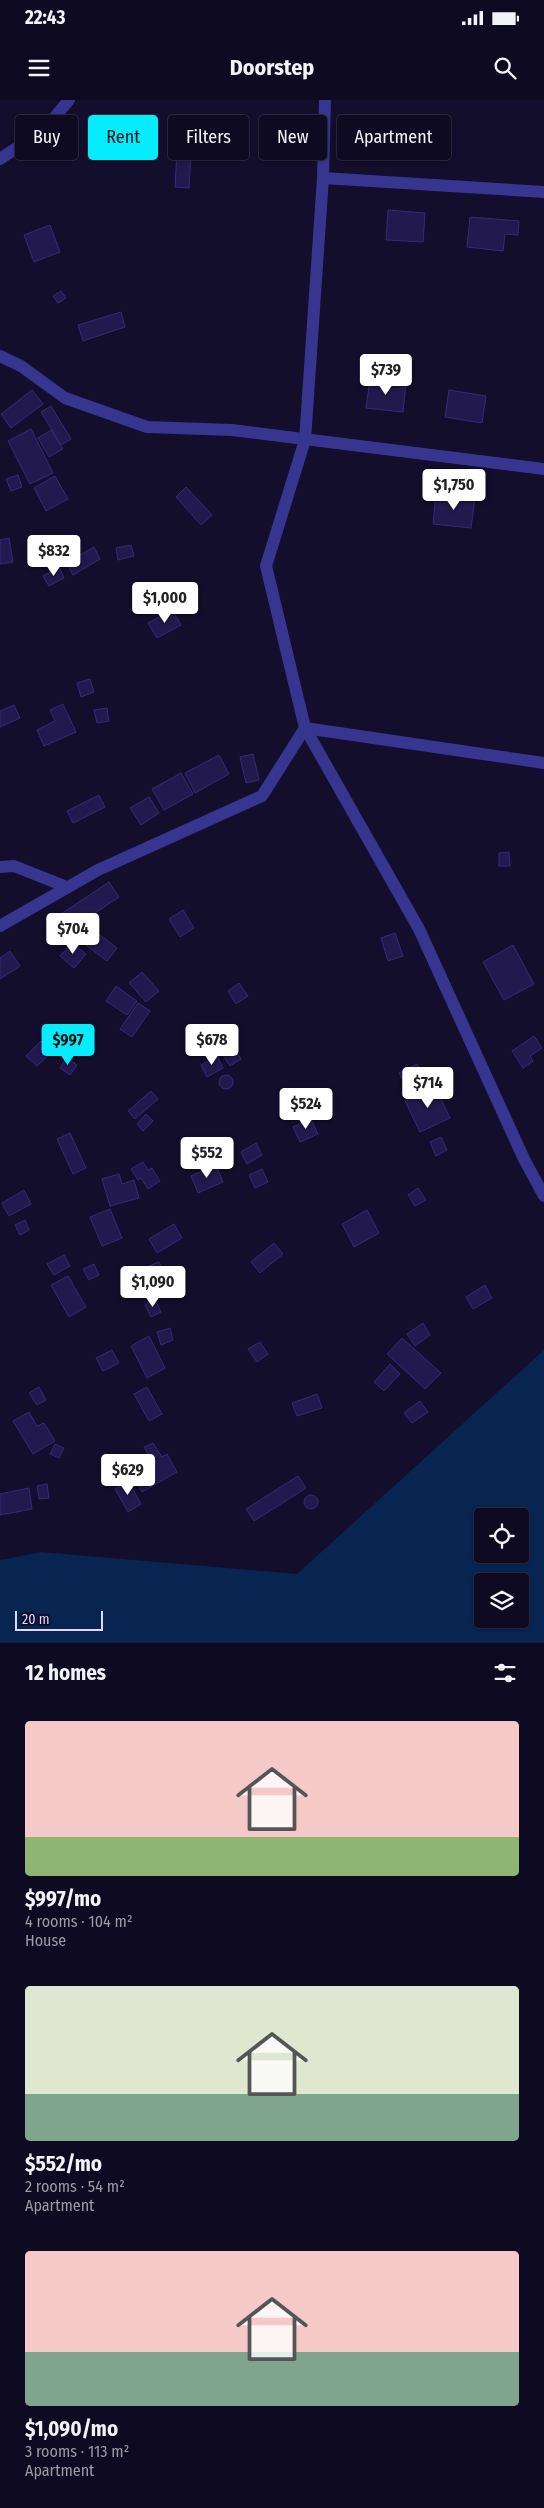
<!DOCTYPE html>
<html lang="en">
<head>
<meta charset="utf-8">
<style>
	:root { --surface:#0e0a21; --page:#17132a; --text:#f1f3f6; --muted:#9b9aa5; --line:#2e2b3f; --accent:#05ecff }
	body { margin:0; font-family:"Fira Sans Condensed",sans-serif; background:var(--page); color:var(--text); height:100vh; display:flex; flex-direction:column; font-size:19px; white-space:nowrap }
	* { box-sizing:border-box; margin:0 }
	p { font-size:16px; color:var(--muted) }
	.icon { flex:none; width:28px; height:28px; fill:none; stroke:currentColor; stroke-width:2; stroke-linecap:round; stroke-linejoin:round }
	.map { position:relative; height:1543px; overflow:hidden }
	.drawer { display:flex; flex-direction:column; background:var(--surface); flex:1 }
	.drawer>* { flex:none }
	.top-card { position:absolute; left:15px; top:15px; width:515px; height:45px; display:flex; gap:10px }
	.tools { position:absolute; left:474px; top:1408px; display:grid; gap:10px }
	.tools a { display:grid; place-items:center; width:55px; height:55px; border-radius:5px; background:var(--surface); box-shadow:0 1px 4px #0004,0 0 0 1px var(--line); font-size:25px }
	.scale { position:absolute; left:15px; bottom:12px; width:88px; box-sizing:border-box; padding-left:5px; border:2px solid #ddd9ff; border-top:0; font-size:14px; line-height:18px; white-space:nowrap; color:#ddd9ff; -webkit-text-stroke:4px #130e2c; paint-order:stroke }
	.price { position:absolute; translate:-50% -42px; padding:0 11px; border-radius:5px; background:#fff; color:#222; font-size:16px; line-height:32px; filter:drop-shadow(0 1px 2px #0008) }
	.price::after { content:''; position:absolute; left:50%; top:30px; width:15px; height:11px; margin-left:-8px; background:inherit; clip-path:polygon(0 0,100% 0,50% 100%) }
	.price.active { background:var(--accent); color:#111 }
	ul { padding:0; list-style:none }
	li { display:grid; align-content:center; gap:10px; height:265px; padding:0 25px }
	li span { display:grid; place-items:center; height:155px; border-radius:5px; color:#555 }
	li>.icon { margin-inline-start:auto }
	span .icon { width:90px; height:90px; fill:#fffc; stroke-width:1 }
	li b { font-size:21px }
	h2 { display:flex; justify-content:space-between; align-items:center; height:60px; padding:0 25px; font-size:21px }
	.tag { padding:0 18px; border-radius:5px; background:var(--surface); box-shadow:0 1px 4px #0004,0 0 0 1px var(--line); font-size:18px; line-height:45px }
	.tag.active { background:var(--accent); color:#111 }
	.status { display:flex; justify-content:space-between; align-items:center; height:35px; padding:0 25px; background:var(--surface); direction:ltr }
	.status svg { height:14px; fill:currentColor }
	header { display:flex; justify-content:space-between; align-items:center; height:65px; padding:0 25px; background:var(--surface); font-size:22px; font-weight:700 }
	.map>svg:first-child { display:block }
	.water { fill:#082451; fill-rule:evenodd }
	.building { fill:#22194e; stroke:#37297d }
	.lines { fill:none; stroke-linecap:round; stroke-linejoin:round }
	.lane { stroke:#37358f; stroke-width:12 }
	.street { stroke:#37358f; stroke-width:12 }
</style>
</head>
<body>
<div class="status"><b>22:43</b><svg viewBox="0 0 49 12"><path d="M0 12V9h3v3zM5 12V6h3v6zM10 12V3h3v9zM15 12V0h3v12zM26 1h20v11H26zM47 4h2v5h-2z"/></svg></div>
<header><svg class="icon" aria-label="menu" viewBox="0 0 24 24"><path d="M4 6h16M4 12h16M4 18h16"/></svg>Doorstep<svg class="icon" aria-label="search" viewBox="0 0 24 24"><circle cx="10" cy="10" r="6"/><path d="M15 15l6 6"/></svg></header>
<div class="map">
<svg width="544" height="1543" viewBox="0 0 544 1543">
	<rect width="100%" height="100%" fill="#130e2c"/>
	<path class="water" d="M544,1250V1543H0V1460L41,1452L297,1474ZM482,1416H520V1454H482ZM482,1481H520V1519H482Z"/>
	<path class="building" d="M177,51H191L189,88L175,87Z
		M388,110L425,113L423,142L386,140Z
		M470,117L519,121L518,135L505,134L503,151L467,147Z
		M50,125L60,152L34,162L24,135Z
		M61,191L66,198L58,203L53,196Z
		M121,212L125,227L83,241L78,225Z
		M370,279L406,283L403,312L366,308Z
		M32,290L43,304L11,328L1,314Z
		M449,290L486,296L482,323L445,317Z
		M51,306L71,339L61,345L41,312Z
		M31,329L53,373L30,384L8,341Z
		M51,330L63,349L49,357L38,338Z
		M18,375L22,387L11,391L6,379Z
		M55,376L68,399L46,411L34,388Z
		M186,387L212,415L201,425L176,397Z
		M436,394L475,398L471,428L433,424Z
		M9,438L13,462L0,464V440Z
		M131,445L134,456L118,460L116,448Z
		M94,447L100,459L73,475L66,463Z
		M59,467L64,478L49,486L43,476Z
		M172,510L181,525L157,538L148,523Z
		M90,579L94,592L81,597L77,583Z
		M63,604L76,632L44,646L37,630L55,621L50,610Z
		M14,605L20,618L0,627V611Z
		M107,608L109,621L97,623L94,610Z
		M253,654L259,680L246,683L240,657Z
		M219,655L229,674L195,693L185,673Z
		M181,673L193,694L164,710L152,689Z
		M99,695L105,707L73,723L67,711Z
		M149,697L159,713L141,725L130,708Z
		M509,752L510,766H499V753Z
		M109,782L119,797L68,831L58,816Z
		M183,810L194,828L180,837L169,819Z
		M91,828L117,848L107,861L82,842Z
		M395,833L403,856L388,861L381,838Z
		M72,843L86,854L74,868L60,856Z
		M513,845L534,884L504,900L483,862Z
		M10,851L20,866L0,879V858Z
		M142,872L159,891L146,902L129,883Z
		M239,883L248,896L236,904L228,891Z
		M116,886L137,901L127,915L106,901Z
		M138,903L150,911L132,937L120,929Z
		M534,936L542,948L530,956L533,961L523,968L512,951Z
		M41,941L52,952L37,966L26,956Z
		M230,941L241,959L230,966L219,949Z
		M217,956L223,968L207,977L201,965Z
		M66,958L77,965L70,975L60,968Z
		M417,964L423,976L405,985L399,973Z
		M219 982a7 7 0 1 1 14 0a7 7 0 1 1-14 0Z
		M435,986L450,1018L420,1032L405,1001Z
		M151,991L158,999L135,1019L128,1011Z
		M146,1014L153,1021L143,1031L137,1024Z
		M311,1019L318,1034L300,1042L293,1027Z
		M70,1033L86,1068L73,1074L57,1039Z
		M441,1037L447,1050L436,1056L430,1042Z
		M256,1043L262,1055L247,1064L241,1052Z
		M143,1062L148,1070L152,1068L160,1081L148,1089L141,1078L138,1080L131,1069Z
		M216,1065L223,1082L198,1093L191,1076Z
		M262,1069L268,1082L255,1088L249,1075Z
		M119,1074L122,1084L134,1080L139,1098L110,1106L102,1079Z
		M418,1088L426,1100L415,1106L408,1095Z
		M24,1090L31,1104L9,1116L2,1103Z
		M110,1109L122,1138L102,1146L90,1117Z
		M367,1110L379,1133L354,1147L342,1124Z
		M25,1120L29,1130L20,1135L15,1125Z
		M174,1124L182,1138L157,1153L149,1139Z
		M274,1143L283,1154L260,1173L251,1162Z
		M64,1155L70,1166L54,1175L47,1164Z
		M159,1162L169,1183L156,1189L146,1167Z
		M94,1164L99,1175L89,1180L83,1169Z
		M68,1176L86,1207L69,1217L51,1185Z
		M485,1185L492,1198L473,1209L466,1197Z
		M155,1200L161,1212L151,1217L145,1205Z
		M423,1223L430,1235L415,1246L407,1234Z
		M170,1228L173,1240L161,1245L157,1232Z
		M149,1236L165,1268L147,1278L131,1246Z
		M402,1238L441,1273L425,1289L387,1254Z
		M260,1242L268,1254L257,1262L248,1249Z
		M112,1250L119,1263L103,1271L96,1258Z
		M390,1264L400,1274L384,1291L374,1282Z
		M39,1287L46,1300L37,1305L29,1293Z
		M147,1287L162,1314L149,1321L134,1294Z
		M317,1294L322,1308L297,1316L292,1303Z
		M420,1301L428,1312L412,1323L404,1313Z
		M29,1312L37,1326L44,1323L55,1341L33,1354L13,1321Z
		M153,1343L162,1357L167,1354L177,1372L142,1392L132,1374L153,1362L144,1347Z
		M55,1344L64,1348L59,1358L50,1354Z
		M298,1376L306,1388L254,1421L246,1409Z
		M128,1381L141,1404L128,1412L115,1389Z
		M47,1384L49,1398L39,1399L37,1386Z
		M29,1388L32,1409L0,1415V1394Z
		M304 1402a7 7 0 1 1 14 0a7 7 0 1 1-14 0Z"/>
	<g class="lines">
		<path class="lane" d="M0,59L44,30L69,0
			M323,78L544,92
			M0,256L21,266L65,298L147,327L232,330L544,369
			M0,767L14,766L67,787
			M0,826L98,770L262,696L305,628L544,663"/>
		<path class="street" d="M325,0L323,78L305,340L266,466L305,628L419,829L524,1059L544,1096"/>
	</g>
</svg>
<div class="tools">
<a><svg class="icon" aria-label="locate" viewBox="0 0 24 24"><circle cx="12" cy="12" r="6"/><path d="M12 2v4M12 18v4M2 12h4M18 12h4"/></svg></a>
<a><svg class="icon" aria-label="layers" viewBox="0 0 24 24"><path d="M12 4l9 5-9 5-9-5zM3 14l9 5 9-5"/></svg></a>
</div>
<div class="scale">20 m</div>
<b class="price" style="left:386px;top:296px">$739</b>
<b class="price" style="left:454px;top:411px">$1,750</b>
<b class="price" style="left:54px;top:477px">$832</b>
<b class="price" style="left:165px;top:524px">$1,000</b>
<b class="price" style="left:73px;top:855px">$704</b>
<b class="price active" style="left:68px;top:966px">$997</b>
<b class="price" style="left:212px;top:966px">$678</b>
<b class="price" style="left:428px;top:1009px">$714</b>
<b class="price" style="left:306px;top:1030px">$524</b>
<b class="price" style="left:207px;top:1079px">$552</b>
<b class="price" style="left:153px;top:1208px">$1,090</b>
<b class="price" style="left:128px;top:1396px">$629</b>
<div class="top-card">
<a class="tag">Buy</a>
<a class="tag active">Rent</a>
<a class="tag">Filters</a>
<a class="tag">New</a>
<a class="tag">Apartment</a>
</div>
</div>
<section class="drawer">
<h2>12 homes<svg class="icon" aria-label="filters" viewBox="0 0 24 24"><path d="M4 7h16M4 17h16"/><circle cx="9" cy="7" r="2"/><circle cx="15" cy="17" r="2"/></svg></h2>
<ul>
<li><span style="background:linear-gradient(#f6c9c9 75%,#8fb573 0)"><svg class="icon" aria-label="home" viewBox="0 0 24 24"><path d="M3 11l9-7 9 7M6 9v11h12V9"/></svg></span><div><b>$997/mo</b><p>4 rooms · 104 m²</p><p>House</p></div></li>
<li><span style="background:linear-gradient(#dfe7d0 70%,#7fa58c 0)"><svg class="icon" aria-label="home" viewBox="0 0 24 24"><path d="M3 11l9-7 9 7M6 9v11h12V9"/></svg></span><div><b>$552/mo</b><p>2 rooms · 54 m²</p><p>Apartment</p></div></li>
<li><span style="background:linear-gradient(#f6c9c9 65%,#7fa58c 0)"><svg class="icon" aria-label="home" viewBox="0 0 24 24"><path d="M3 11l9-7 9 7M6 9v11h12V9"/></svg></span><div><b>$1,090/mo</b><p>3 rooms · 113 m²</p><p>Apartment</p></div></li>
</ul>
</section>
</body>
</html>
